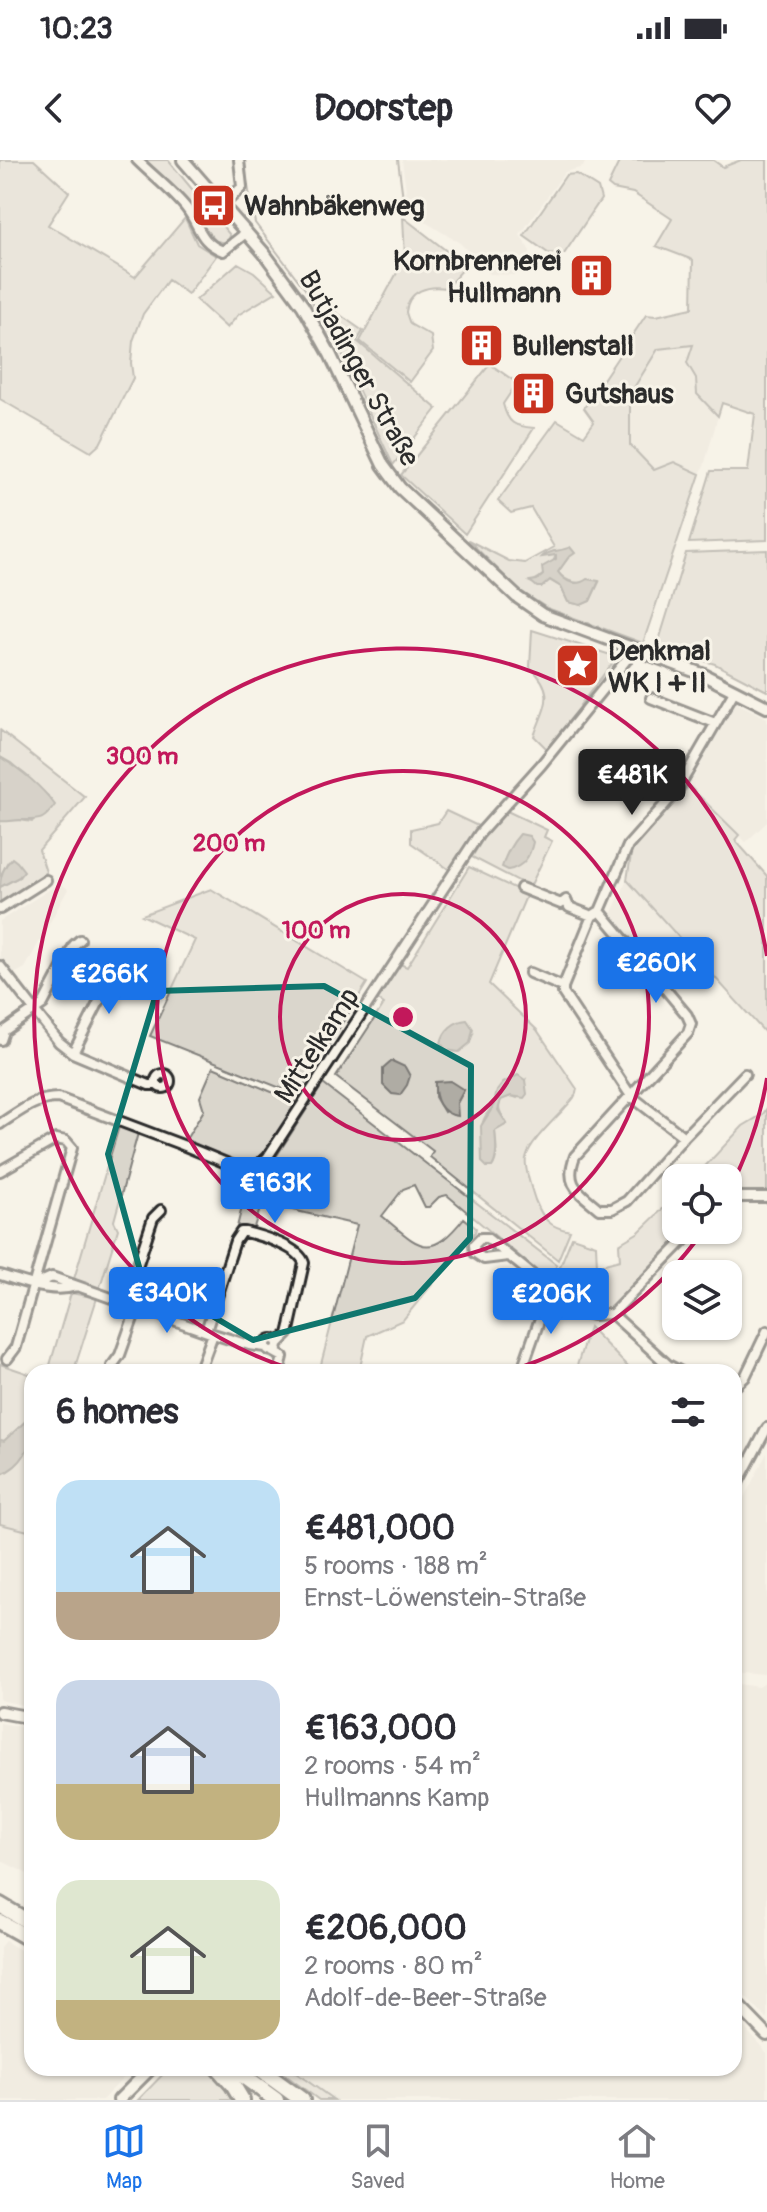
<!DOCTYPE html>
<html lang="en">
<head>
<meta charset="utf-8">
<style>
	:root { --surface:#fff; --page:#f7f7f7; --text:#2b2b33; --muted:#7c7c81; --line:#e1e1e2; --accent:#1a73e8 }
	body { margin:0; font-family:Pangolin,sans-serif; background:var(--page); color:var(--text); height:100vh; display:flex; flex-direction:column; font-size:30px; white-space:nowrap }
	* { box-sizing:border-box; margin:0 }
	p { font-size:26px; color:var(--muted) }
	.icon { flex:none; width:44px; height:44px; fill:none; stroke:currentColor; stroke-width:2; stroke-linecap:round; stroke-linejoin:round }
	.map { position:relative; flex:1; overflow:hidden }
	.drawer { position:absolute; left:24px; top:1204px; width:718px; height:712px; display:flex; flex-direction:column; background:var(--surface); border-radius:24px; box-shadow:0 2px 6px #0004 }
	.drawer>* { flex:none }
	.buttons { position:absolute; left:662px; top:1004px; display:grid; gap:16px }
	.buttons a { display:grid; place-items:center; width:80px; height:80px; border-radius:16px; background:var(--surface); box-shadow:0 2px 6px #0004; font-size:40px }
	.price { position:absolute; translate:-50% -68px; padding:0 18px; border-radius:8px; background:var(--accent); color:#fff; font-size:26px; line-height:52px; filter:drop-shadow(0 2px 4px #0008) }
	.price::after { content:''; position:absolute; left:50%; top:48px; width:24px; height:18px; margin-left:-12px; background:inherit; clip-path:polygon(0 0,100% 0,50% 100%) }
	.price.active { background:#222; color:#fff }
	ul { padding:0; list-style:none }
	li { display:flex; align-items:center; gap:24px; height:200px; padding:0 32px }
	li span { display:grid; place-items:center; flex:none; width:224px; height:160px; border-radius:24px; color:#555 }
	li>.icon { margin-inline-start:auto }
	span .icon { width:96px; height:96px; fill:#fffc; stroke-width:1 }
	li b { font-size:34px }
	h2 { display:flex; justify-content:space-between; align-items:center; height:96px; padding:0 32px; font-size:34px }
	.status { display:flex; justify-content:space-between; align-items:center; height:56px; padding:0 40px; background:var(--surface); direction:ltr }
	.status svg { height:22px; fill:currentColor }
	header { display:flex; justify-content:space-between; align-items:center; height:104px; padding:0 32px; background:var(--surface); font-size:36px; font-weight:700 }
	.tab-bar { display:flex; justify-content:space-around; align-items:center; height:112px; border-top:2px solid var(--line); background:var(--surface); font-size:22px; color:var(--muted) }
	.tab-bar a { display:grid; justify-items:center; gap:4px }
	.tab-bar .active { color:var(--accent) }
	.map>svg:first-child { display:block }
	.built { fill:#e8e4da }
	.green { fill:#dad6cc; stroke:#82807c; stroke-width:2; fill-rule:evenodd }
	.water { fill:#afaca4; stroke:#7a7874; stroke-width:2 }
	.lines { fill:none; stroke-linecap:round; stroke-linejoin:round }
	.stream { stroke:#7a7874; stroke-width:2 }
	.minor-casing { stroke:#2b2b2b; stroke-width:14 }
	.tertiary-casing { stroke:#2b2b2b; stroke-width:16 }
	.motorway-casing { stroke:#2b2b2b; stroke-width:20 }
	.minor { stroke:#f7f3e8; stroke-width:8 }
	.tertiary { stroke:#f7f3e8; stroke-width:10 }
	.motorway { stroke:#f7f3e8; stroke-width:14 }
	.marked { fill:none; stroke:#0f766e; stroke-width:6; stroke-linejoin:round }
	.ring { fill:none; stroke:#c2185b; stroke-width:4 }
	.labels { text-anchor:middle; stroke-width:6; stroke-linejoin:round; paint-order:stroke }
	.poi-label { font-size:28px; font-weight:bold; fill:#2b2b2b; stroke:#f7f3e8; text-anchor:start }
	.street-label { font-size:28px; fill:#2b2b2b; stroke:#f7f3e8 }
	.centre { fill:#c2185b; stroke:#f7f3e8; stroke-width:4 }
	.ring-label { font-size:24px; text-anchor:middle; font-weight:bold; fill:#c2185b; stroke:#f7f3e8; stroke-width:6; stroke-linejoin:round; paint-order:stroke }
</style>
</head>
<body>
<div class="status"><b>10:23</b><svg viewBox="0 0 49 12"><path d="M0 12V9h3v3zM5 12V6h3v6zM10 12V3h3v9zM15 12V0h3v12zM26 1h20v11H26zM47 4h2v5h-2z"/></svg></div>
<header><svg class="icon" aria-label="back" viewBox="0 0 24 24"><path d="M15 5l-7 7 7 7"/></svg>Doorstep<svg class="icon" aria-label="heart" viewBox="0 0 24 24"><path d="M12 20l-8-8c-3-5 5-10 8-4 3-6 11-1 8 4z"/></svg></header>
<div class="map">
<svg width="767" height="1940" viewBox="0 0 767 1940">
	<rect width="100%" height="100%" fill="#f7f3e8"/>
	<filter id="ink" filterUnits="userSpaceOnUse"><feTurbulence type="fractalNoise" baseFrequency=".0125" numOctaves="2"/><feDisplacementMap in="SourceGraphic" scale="16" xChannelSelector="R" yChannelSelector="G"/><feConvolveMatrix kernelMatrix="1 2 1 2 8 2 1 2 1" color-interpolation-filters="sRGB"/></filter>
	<g filter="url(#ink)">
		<path class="built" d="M402,0H586L583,7L565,12L520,75L530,91L529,99L525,108L514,115L490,114L460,83L409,52Z
			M694,185L687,203L696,218L697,234L718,256L704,306L700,314L674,302L654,310L629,285L630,233L658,189Z
			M735,542L767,558V662L746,682L689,626Z
			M627,720L687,786L655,813L609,759Z
			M60,723L68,729L25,808L12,815L0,800V761Z
			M767,1293V1515L734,1512V1357Z
			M0,1364L32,1372V1547L0,1540Z
			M767,1522V1859L734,1825V1583L738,1524L759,1527Z
			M0,1563L32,1569V1710L28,1714L0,1700Z
			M5,1781L32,1797V1908H133L102,1940H0V1787Z
			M734,1856L767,1893V1940H320L277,1908H734Z"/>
		<path class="green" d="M0,0H34L69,32L48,65L135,117L185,58L197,84L216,96L188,134L168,120L143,154L133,181L131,203L133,218L100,284L91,292L0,239Z
			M145,0H168L230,75L228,83L216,81L206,70L185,39Z
			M620,0H713L723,7L741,0H767V380L689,383L711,311H748L755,254L722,243L718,256L697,234L696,218L687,203L693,185L658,189L630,234V285L654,310L674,302L700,314L643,483L547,448L519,430L468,380L509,401L525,403L554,387L531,348L511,353L498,341L557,260L584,276L594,262L584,248L646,155L656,156L692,148L693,100L656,86L672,59L633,33L613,29L608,25ZM554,391H563L568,398L558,412C569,426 583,423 599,422L590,441L581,445L568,442L561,427L549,420L542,427L530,422C542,419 553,406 556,394L543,396Z
			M576,14L598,28L601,39L564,94L548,93L524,76L566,15Z
			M403,57L466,106L446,128C429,125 408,130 406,152C406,153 410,164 410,164L431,176L433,191L410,222L360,181L405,98Z
			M238,103L254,112L276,132L238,155L227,168L196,140Z
			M333,150L363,171L357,181L437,249L393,305L334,177L325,163Z
			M490,204L517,223L503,244C508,264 514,266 534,268L465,374L401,315Z
			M767,390V531L715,504L657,487L686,393Z
			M532,470L617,497L580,545L584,548L549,591L534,576C545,545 557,533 530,507Z
			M0,570L85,637L39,690L46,712L0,743V727L19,717L7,703L0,717V661L19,660L32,662L48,636L11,603L0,597Z
			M689,626L739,675L735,680L767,716V875L627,720L632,689Z
			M446,651L480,667L450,710L411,683V669L438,663Z
			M507,651L547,670L544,677L552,681L530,727L472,697L487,672Z
			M469,707L527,734L489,824L537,870L577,929C576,938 570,942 564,949C554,960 529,983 526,998C524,1006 532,1031 535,1040C543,1059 549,1067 570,1071L558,1100L430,997L433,991L336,917L384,844L377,839L400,804L407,807ZM473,874C468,889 456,898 442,886ZM525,920L517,938L512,936L501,939C496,950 502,954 507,964L495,971C496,982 499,998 492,1007H487C486,995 481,980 482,967C483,949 511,930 525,920ZM435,923L464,930L457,943L444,952L435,937Z
			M211,729L367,823L298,935L150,876L195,780L142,755Z
			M213,907L300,944C286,964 266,1011 236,1005C223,1002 199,987 185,981L204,950L200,937Z
			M323,924L557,1105L549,1121L447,1035L439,1037L429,1047H425L414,1025L403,1029L382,1056C419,1086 428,1103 464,1058L476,1068L475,1072L403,1160L367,1176L359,1212H319L357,1065L262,1043L253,1070L237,1067L250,1015H257L270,1006Z
			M767,948V1033H740L728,1037V1018H694L743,966L763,954Z
			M119,966L138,973L114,1061L118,1069L99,1130L74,1119Z
			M676,1036V1070H686L608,1152L579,1145L553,1124L572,1077L596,1085L597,1106L620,1100L619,1084L639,1072Z
			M71,1133L97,1138L74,1210L77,1212H48Z
			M589,1167L633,1212H575Z
			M0,1204L32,1215V1262L27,1260L4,1281L0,1280Z
			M32,1270V1372L0,1364V1315C23,1304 26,1294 32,1270Z
			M169,1908H206L225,1925L232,1940H138Z
			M276,1908H289L334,1940H319Z"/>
		<path class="water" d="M570,387L575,393L568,398L558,412C565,422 576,427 587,419L599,421L590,441L581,445L568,442L561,427L550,420L542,427H537L530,421L537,420L543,415L542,407L556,399V395L542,397C550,389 561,392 570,387Z
			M0,597C20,609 41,626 55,645C43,662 39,660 20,660C13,660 7,662 0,661Z
			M520,674L529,676L533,682C530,696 524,707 508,710L502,707C506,693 511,684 520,674Z
			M12,698L17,702L24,711L19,717L0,727C0,715 4,706 12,698Z
			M467,860L473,869L470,883L459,892L446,890L441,883C444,870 454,861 467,860Z
			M392,901L405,907L410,916L407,925L400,935L392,934L383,925V909Z
			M518,915L525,920L527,934L524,938L511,936L501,940L498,950L507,964L495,971C496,982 498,998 492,1007H487L482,1002L481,966L493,947L497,931L503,923Z
			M450,921L464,930L457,943L458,956C440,954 434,938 435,922Z
			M27,1260L32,1262C32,1288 23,1305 0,1315V1280L4,1281Z"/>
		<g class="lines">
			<path class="stream" d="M243,0L255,63L308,133L392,309
				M398,0L404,46
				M400,319L458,374
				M468,383L505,419
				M528,438L546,450L638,483"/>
			<defs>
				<path id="minor" d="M137,0C152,15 175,33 187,49C200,66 199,82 223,91L247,72
					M223,45L242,27L239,0
					M651,538L715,563
					M521,728L561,744L566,740L569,747L592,756L600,751L628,686L676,632L735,530
					M0,749L46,720
					M600,751L687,855L691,864L688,873L575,996C564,1025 578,1031 599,1049H612L627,1041L684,977L745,914
					M592,756L563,827V833L631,936L684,977
					M0,806L59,882L73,893L149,925H156
					M530,813L563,827
					M1,880L4,871L43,844L74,785L80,780
					M73,893L117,806L126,800
					M156 921a7 7 0 1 1 14 0a7 7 0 1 1-14 0Z
					M0,964C19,952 35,938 58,938L185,986L236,1007L253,1008L267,998L479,674L541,605L627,499L633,488
					M0,1011L56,979L66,981L72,988L16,1187L7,1199
					M728,1041L741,1037H767
					M508,1096L484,1099L475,1093L474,1085L481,1078H487L577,1151L593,1155L612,1154L694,1070
					M0,1115C25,1122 51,1134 77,1126
					M34,1125L52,1117L213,1174L249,1185L266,1187
					M125,1143L153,1058L161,1050
					M612,1154L668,1205L681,1212
					M206,1171L235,1081L241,1072H245C262,1076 299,1087 304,1103L290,1166L288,1174L278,1184
					M266 1185a6 6 0 1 1 12 0a6 6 0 1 1-12 0Z
					M272,1191L283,1197L279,1212
					M112,1206L120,1195L137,1147
					M199,1212L213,1174
					M521,1212L550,1130
					M734,1227L745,1217L767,1171
					M734,1330L767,1268"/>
				<path id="tertiary" d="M183,0L264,93L303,146L330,194L383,305L400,328L517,437L543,455L702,514L767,547
					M0,1552L32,1558
					M734,1841L767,1875
					M119,1940L151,1908"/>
				<path id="motorway" d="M0,1745L32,1764
					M0,1762L32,1780
					M218,1908L233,1925L242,1940
					M232,1908L276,1940
					M258,1908L302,1940"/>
			</defs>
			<use href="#minor" class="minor-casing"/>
			<use href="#tertiary" class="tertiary-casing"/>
			<use href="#motorway" class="motorway-casing"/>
			<use href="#minor" class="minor"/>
			<use href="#tertiary" class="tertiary"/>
			<use href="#motorway" class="motorway"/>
		</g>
	</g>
	<path d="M0 0H767V1940H0ZM324,826L471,906L470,1078L415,1138L253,1180L141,1114L108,994L157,831Z" fill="#f7f3e8" fill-opacity=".55" fill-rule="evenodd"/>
	<path class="marked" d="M324,826L471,906L470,1078L415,1138L253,1180L141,1114L108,994L157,831Z"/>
	<g class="ring">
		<circle cx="403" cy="857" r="123"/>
		<circle cx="403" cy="857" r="246"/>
		<path d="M767 918A369 369 0 0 1 729 1030M703 1071A369 369 0 0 1 505 1212M301 1212A369 369 0 1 1 767 796"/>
	</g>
	<defs>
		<symbol id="bus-square" viewBox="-11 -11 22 22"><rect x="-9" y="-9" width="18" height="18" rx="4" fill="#c8321e" stroke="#f7f3e8"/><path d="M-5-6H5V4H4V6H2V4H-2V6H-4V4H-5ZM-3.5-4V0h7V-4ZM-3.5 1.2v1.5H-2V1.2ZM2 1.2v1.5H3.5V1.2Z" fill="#fff"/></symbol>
		<symbol id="building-square" viewBox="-11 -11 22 22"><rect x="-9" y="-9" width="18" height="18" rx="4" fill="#c8321e" stroke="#f7f3e8"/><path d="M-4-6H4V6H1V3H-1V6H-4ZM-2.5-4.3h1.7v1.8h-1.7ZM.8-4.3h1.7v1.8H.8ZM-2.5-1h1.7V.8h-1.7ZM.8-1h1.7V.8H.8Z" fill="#fff"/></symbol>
		<symbol id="sight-square" viewBox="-11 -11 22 22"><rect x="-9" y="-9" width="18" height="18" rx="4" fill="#c8321e" stroke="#f7f3e8"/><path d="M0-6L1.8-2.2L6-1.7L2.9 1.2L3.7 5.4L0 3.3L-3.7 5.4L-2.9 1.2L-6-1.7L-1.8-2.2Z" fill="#fff"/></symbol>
	</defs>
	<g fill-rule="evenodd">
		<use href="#bus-square" x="188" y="20" width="51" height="51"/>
		<use href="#building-square" x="566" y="90" width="51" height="51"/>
		<use href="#building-square" x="456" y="160" width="51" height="51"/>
		<use href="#building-square" x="508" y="208" width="51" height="51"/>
		<use href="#sight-square" x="552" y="480" width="51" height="51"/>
	</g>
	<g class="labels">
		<g class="poi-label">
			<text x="244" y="55">Wahnbäkenweg</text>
			<text x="561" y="110" text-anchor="end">Kornbrennerei<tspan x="561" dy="32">Hullmann</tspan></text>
			<text x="512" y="195">Bullenstall</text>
			<text x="565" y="243">Gutshaus</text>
			<text x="608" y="500">Denkmal<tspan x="608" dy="32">WK I + II</tspan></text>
		</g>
		<g class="street-label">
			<text transform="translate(360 208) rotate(61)" y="10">Butjadinger Straße</text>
			<text transform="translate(316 885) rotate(-57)" y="10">Mittelkamp</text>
		</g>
	</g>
	<circle cx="403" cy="857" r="12" class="centre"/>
	<g class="ring-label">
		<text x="142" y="604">300 m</text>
		<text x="229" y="691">200 m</text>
		<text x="316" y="778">100 m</text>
	</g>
</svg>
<div class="buttons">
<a><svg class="icon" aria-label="locate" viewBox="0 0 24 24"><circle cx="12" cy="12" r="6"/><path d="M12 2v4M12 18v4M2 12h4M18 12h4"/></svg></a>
<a><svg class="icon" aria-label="layers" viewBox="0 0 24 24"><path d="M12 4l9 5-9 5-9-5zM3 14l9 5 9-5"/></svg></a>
</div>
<b class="price active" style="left:632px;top:657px">€481K</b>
<b class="price" style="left:656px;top:845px">€260K</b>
<b class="price" style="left:109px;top:856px">€266K</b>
<b class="price" style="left:275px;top:1065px">€163K</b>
<b class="price" style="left:167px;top:1175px">€340K</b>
<b class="price" style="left:551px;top:1176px">€206K</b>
<section class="drawer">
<h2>6 homes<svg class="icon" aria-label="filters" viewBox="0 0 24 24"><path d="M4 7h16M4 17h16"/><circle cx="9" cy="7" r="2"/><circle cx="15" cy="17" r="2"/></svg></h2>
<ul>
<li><span style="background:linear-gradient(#bfe0f5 70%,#b9a48a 0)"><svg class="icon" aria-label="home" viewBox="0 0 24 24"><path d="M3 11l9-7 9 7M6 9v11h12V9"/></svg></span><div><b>€481,000</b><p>5 rooms · 188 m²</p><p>Ernst-Löwenstein-Straße</p></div></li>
<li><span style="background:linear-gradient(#c9d6e8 65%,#c2b280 0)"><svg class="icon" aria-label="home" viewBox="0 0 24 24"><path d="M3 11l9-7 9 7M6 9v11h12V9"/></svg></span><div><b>€163,000</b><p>2 rooms · 54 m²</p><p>Hullmanns Kamp</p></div></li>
<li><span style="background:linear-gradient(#dfe7d0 75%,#c2b280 0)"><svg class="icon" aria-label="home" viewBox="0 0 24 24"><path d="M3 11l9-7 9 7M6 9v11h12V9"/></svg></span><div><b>€206,000</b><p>2 rooms · 80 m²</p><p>Adolf-de-Beer-Straße</p></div></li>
</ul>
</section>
</div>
<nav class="tab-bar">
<a class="active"><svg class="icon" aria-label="map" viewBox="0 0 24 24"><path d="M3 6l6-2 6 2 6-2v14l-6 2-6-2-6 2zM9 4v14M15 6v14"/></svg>Map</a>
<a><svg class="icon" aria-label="saved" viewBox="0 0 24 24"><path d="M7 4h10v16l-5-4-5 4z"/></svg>Saved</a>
<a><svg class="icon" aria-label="home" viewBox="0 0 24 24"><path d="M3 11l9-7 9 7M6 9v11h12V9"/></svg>Home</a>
</nav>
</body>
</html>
